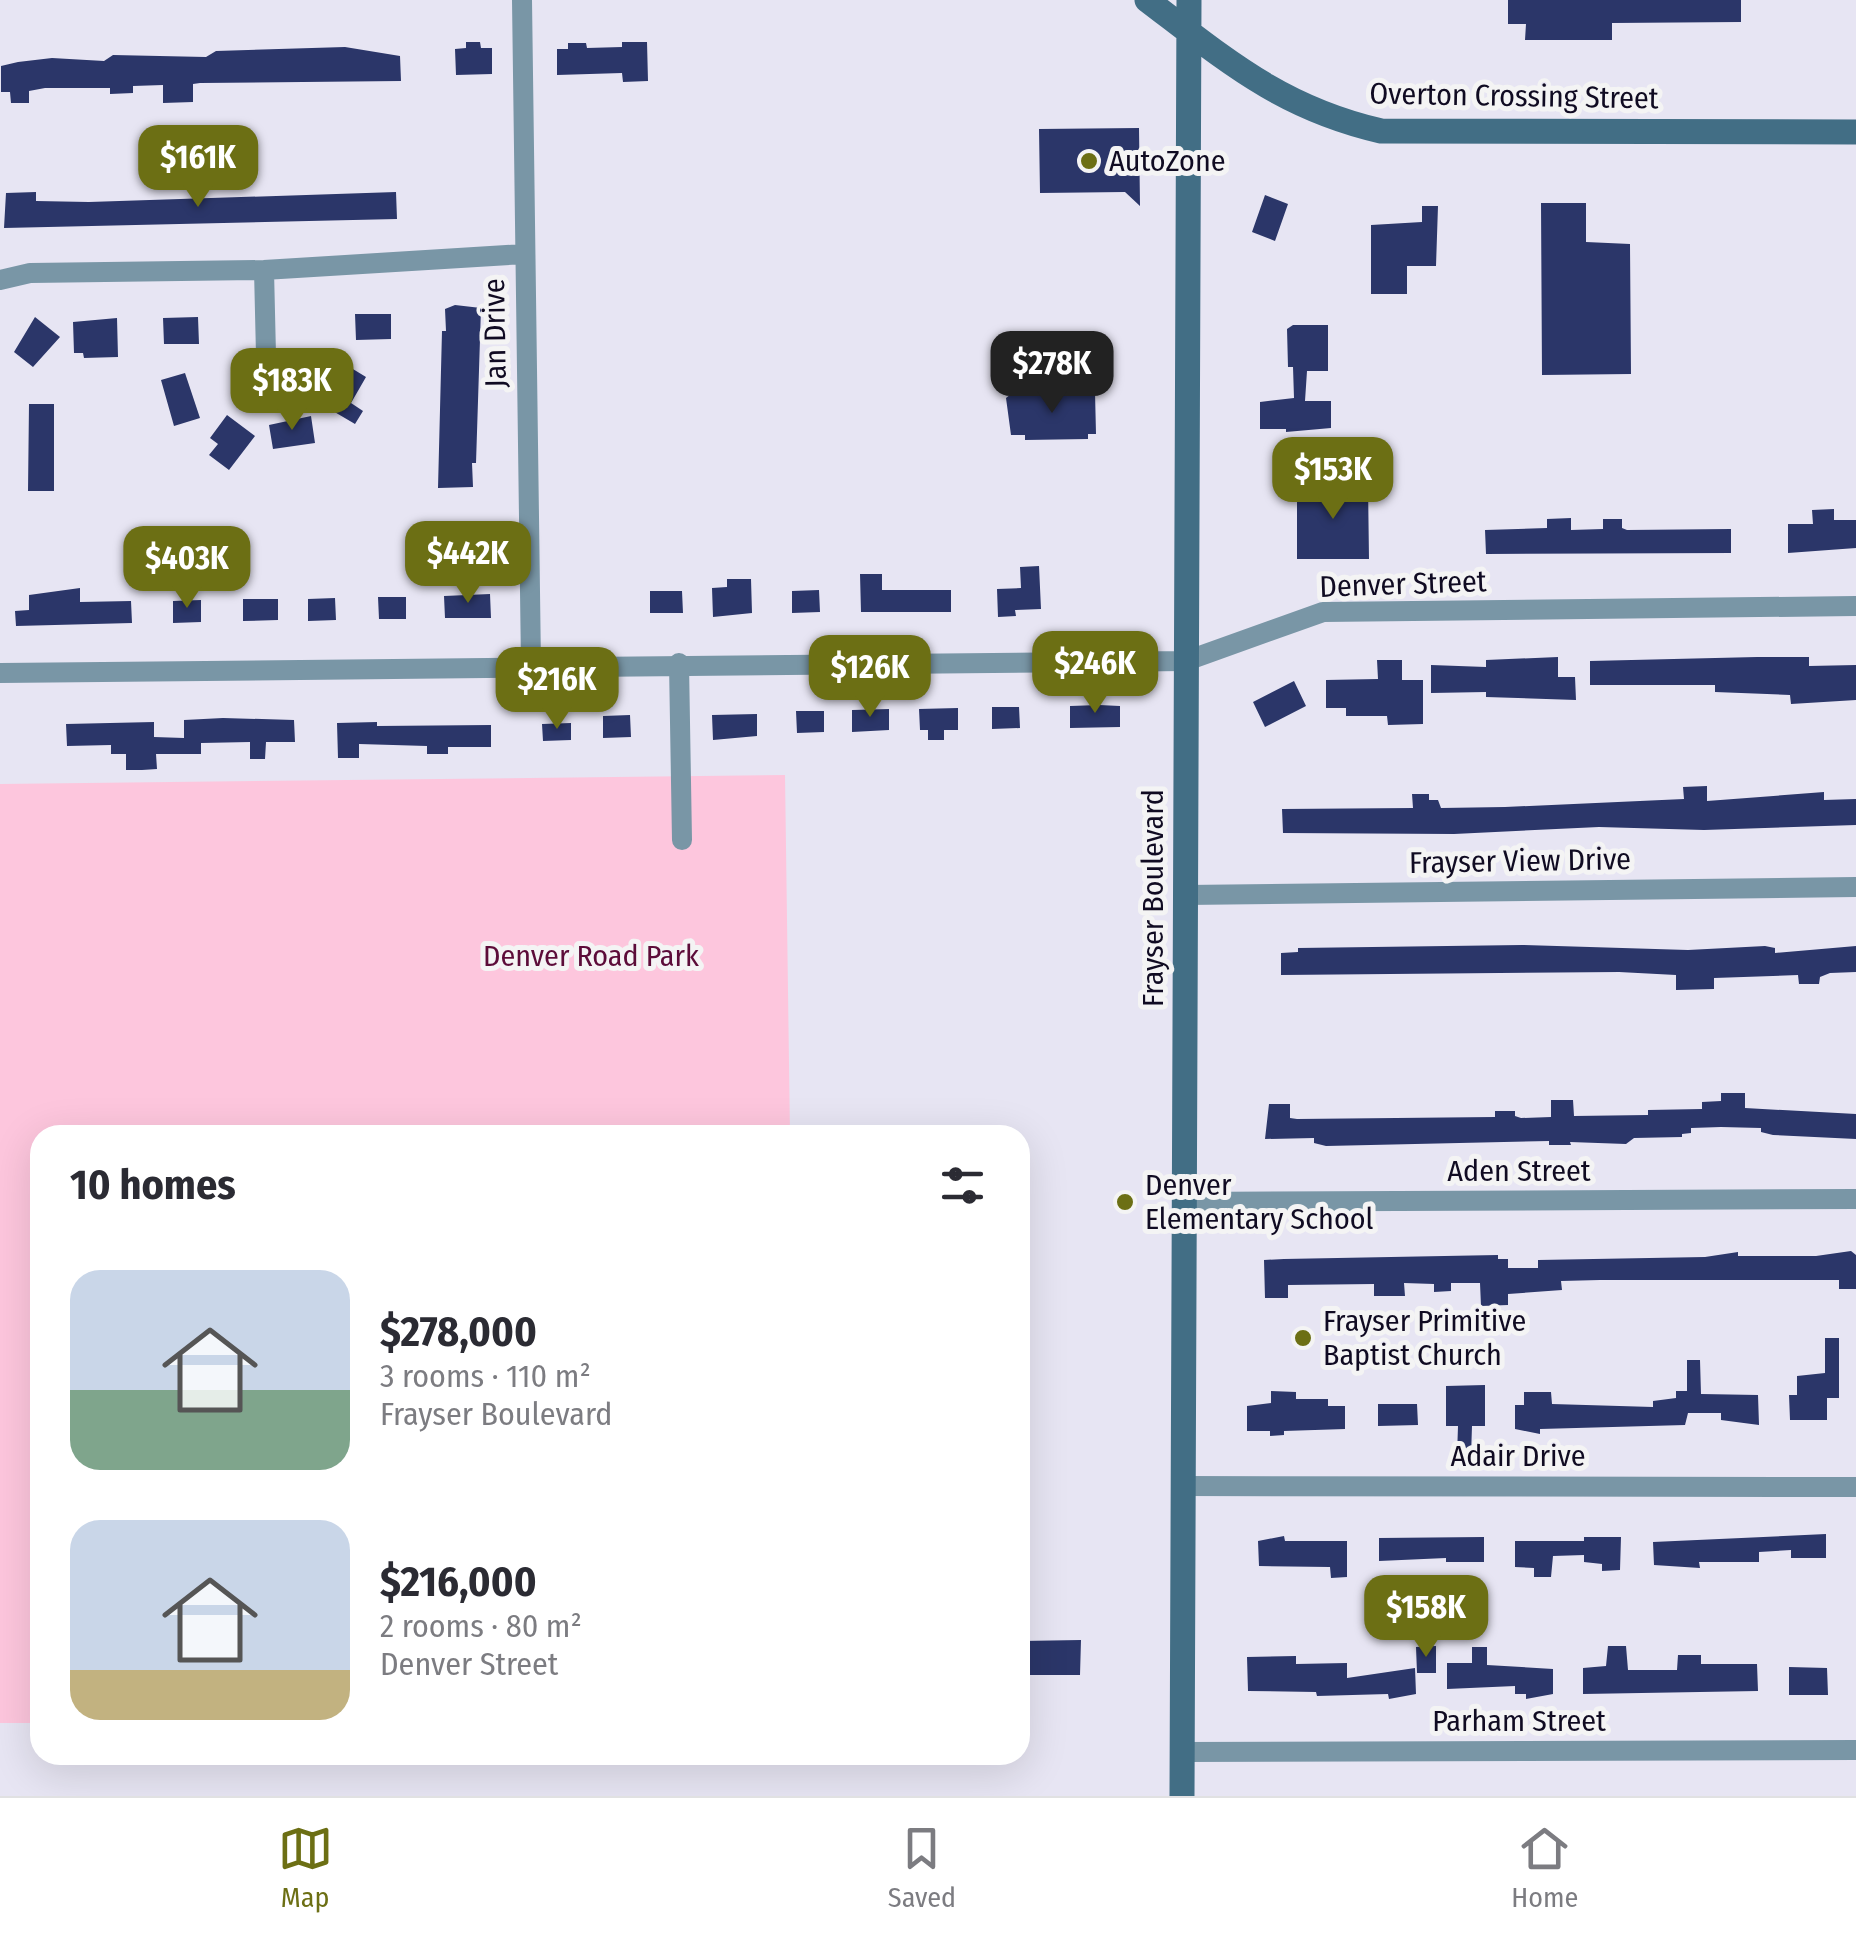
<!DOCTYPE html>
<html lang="en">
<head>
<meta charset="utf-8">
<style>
	:root { --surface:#fff; --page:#f2f2f3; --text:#2b2b33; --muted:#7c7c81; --line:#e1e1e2; --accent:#6c6f14 }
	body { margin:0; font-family:"Fira Sans Condensed",sans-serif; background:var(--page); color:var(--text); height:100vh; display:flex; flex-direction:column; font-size:38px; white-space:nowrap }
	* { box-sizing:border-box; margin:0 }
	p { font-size:32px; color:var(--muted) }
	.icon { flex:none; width:55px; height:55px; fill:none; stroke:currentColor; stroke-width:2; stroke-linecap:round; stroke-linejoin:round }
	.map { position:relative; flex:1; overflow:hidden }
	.side { position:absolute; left:30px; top:1125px; width:1000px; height:640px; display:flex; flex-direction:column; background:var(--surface); border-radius:30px; box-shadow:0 10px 40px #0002 }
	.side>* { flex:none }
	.price { position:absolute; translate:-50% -85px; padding:0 22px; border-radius:20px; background:var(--accent); color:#fff; font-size:32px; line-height:65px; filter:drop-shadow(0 2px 5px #0008) }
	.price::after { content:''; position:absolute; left:50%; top:60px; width:30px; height:22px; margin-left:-15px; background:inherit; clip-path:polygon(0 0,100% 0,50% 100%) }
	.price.active { background:#222; color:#fff }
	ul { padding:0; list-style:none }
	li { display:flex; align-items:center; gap:30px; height:250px; padding:0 40px }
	li span { display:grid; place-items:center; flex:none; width:280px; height:200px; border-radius:30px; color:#555 }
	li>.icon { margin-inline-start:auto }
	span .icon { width:120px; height:120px; fill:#fffc; stroke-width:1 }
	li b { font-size:42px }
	h2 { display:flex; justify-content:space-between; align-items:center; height:120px; padding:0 40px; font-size:42px }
	.tab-bar { display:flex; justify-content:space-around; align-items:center; height:140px; border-top:2px solid var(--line); background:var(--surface); font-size:28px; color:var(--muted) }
	.tab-bar a { display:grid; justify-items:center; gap:5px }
	.tab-bar .active { color:var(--accent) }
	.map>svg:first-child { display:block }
	.green { fill:#fdc6dd }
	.building { fill:#2b3669 }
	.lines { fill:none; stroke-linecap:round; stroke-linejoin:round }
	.street { stroke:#7996a6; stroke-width:20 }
	.secondary { stroke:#426e85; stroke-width:25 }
	.poi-dot { fill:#6c6f14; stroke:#f4f4f4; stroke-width:4 }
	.labels { text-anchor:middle; stroke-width:10; stroke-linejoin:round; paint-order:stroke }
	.street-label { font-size:30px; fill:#100b22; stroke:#f4f4f4 }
	.poi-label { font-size:30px; fill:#100b22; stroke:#f4f4f4; text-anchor:start }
	.park-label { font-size:30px; fill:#5c0c39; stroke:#f4f4f4 }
</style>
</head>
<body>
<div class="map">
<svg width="1856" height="1796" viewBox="0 0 1856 1796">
	<rect width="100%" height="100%" fill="#e7e5f3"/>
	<path class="green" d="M785,775L790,1135H40V1723H0V784Z"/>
	<path class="building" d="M1508,0H1741V22L1612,23V40H1525L1526,24H1508Z
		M466,42H480L481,48H492V74L456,75L455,49L466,48Z
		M622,42H647L648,81L623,82L622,73L557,75V49H568V43H586L587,48L622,47Z
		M345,47L400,56L401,81L200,83L193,84V102L163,103V85L133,86V93L110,94V88H45L29,91V103H11L10,92H1V66L18,62L52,58L104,61L113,55L206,57L216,51Z
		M1139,128L1140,206L1125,192L1040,193L1039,129Z
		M36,192V201L89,202L396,192L397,219L4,228L6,193Z
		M1265,195L1288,204L1275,241L1252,232Z
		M1541,203H1586V242L1630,244L1631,374L1542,375Z
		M1422,206H1438L1436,266H1407V294H1371V225L1422,222Z
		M455,305L481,308L476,463H472L473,487L438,488L442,331H446L445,309Z
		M355,314H391V339L356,340Z
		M35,317L60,337L33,367L14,352Z
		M198,317L199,344H164L163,318Z
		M117,318L118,357L84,358L83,353H74L73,322Z
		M1293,325H1328V371H1307L1305,401H1331V428L1286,432V429H1260V402L1294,398L1293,367H1288L1287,329Z
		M343,363L366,377L351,403L363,411L355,424L321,404Z
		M185,373L200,418L174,426L161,380Z
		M1095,392L1096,434H1088V439L1025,440V435H1011L1006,398L1011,394Z
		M29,404H54V491H28Z
		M227,415L255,436L229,470L209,455L218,444L210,438Z
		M311,416L315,443L273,449L269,425Z
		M1368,484L1369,559H1297V485Z
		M1834,509V520H1856V548L1788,553V524H1813L1812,510Z
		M1571,518V530L1603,529V519H1622V528L1627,530L1731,529V553L1486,554L1485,530L1547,528V519Z
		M1039,566L1041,609L1015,610L1016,616L998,617L997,589L1021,588L1020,567Z
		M860,574H882V590H951V612H861Z
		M727,579H751L752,613L713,617L712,588L727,587Z
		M80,588V602L131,601L132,623L16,626L15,611L29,610V595Z
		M819,590L820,612L792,613V591Z
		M650,591H682L683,613H650Z
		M490,594L491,618H445L444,596Z
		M378,597H406V619H379Z
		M335,598L336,620L308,621V599Z
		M243,599H278V620L243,621Z
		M201,600V622L173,623V601Z
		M1558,657V677H1575L1576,700L1486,697V692L1431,693V665L1486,667V660Z
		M1757,657H1809V666L1856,665V700L1791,704L1790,695L1715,692V685H1590V661Z
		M1377,660H1402V680H1423V724L1388,725L1387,716H1346V708H1326V680L1378,679Z
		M1294,681L1306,706L1265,727L1253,702Z
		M1099,705L1120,706V727L1070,728V706Z
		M992,707H1019L1020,728L992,729Z
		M958,708V730H944V740H928V730H920L919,709Z
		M889,709V730L852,732V710Z
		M796,711H824V732L797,733Z
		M757,714V736L713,740L712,715Z
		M630,715L631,737L603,738V716Z
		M223,718L294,720L295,742H266L265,759H250V742L201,743V754H156L157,769L142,770H126V754H111V745L67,746L66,724L154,722V737L184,738V720Z
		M377,722V726L491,725V747H448V754H427V746L359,744V758H338L337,723Z
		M571,723V740L543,741L542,724Z
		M1707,786V801L1824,792V800L1856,799V825L1704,830L1599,827L1454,834L1283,833L1282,809L1413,808L1412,794H1429V800H1438L1441,808L1505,807L1684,799L1683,787Z
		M1522,945L1688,950L1765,946L1775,948V953L1856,946V972L1830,973L1820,977L1819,984H1799L1798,975L1714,978V989L1676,990V975L1619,972L1281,975V953L1298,952V948Z
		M1721,1093H1745V1108L1856,1114V1139L1773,1135L1761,1132V1128L1721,1127L1691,1128V1133L1682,1134V1137L1634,1138L1626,1144L1570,1142L1571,1145H1549V1141L1326,1146L1314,1143V1138L1265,1139L1269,1104H1290V1118L1297,1119L1495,1117V1111H1515V1116L1521,1118L1551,1117V1100H1573L1574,1116L1648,1115V1110L1702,1109V1102L1721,1101Z
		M1851,1251L1856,1255V1289H1839V1280H1600L1561,1281L1562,1290L1508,1294V1305L1481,1306L1480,1283H1451V1291L1434,1292V1284L1404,1283L1405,1296H1374V1284L1288,1285V1298H1265L1264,1260L1284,1259L1498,1255V1259H1508V1268H1538V1260L1705,1257L1738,1252V1256H1816Z
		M1825,1338H1839V1398H1827V1420H1790L1789,1395H1797V1376L1825,1373Z
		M1687,1360H1700L1701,1394L1758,1395L1759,1425L1721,1420V1413H1688L1685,1425L1540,1429V1434L1515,1429V1405H1524V1392H1551L1552,1404L1653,1407V1401L1676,1398V1391H1687Z
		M1485,1385V1426H1472L1471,1456H1457L1458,1426H1446V1386Z
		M1271,1391L1296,1392V1399H1328V1406H1345V1429L1284,1431V1435L1270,1436V1431H1247V1406L1271,1403Z
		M1378,1404H1417L1418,1425L1378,1426Z
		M1826,1534V1558H1791V1550L1759,1552V1562H1699L1700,1568L1654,1565L1653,1542Z
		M1284,1536L1285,1541H1347V1577L1331,1578L1330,1567L1259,1566L1258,1541Z
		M1484,1537V1562H1446V1558L1379,1561V1538Z
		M1584,1537H1621L1620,1570L1602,1571V1564L1584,1562V1555L1553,1556L1551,1577H1534V1568L1515,1567V1541H1584Z
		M1081,1640L1080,1675H1021V1641Z
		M1436,1646V1673H1417L1416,1647Z
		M1608,1646H1626L1628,1670H1677L1678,1655H1701V1664H1757L1758,1691L1583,1694V1668L1606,1666Z
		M1472,1647H1487V1665L1553,1669V1694L1526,1699V1694H1515V1686L1447,1689V1663H1472Z
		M1296,1656V1664L1347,1663V1678L1415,1668L1416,1694L1389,1699L1388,1694L1317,1696L1316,1692L1248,1691L1247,1657Z
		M1789,1667L1827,1668L1828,1695H1789Z"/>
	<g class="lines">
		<path class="street" d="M522,0L531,665
			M264,270L266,355
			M0,280L30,273L264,270L524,254
			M679,663L682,840
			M0,673L1186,661L1323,612L1856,606
			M1186,895L1856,887
			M1183,1202L1856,1199
			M1181,1486L1856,1487
			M1183,1752L1856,1750"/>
		<path class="secondary" d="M1147,0C1226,60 1281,108 1381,131L1856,132
			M1182,1796L1189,0"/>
	</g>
	<g class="poi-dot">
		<circle cx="1089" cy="161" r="10"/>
		<circle cx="1125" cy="1202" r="10"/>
		<circle cx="1303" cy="1338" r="10"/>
	</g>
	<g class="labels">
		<g class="street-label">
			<text transform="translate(1514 96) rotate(1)" y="10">Overton Crossing Street</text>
			<text transform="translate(495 333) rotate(-91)" y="10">Jan Drive</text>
			<text transform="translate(1403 584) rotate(-2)" y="10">Denver Street</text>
			<text transform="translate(1520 861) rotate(-1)" y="10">Frayser View Drive</text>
			<text transform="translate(1153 898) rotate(-90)" y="10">Frayser Boulevard</text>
			<text x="1519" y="1181">Aden Street</text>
			<text x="1518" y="1466">Adair Drive</text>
			<text x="1519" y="1731">Parham Street</text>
		</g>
		<g class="poi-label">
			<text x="1109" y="171">AutoZone</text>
			<text x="1145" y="1195">Denver<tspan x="1145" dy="34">Elementary School</tspan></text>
			<text x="1323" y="1331">Frayser Primitive<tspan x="1323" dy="34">Baptist Church</tspan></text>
		</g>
		<g class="park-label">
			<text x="591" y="966">Denver Road Park</text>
		</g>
	</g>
</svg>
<b class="price" style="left:198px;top:210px">$161K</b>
<b class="price active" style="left:1052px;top:416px">$278K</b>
<b class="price" style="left:292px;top:433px">$183K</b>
<b class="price" style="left:1333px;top:522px">$153K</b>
<b class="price" style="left:468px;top:606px">$442K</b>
<b class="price" style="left:187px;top:611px">$403K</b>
<b class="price" style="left:1095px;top:716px">$246K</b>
<b class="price" style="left:870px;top:720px">$126K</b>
<b class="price" style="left:557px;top:732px">$216K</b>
<b class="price" style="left:1426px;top:1660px">$158K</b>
<section class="side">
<h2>10 homes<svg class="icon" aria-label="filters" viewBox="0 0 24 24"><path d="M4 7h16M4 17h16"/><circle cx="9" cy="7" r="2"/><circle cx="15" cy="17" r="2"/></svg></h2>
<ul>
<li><span style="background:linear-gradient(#c9d6e8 60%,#7fa58c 0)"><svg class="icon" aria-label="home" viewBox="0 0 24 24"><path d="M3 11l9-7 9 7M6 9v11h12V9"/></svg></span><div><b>$278,000</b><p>3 rooms · 110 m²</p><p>Frayser Boulevard</p></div></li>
<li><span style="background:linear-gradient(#c9d6e8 75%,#c2b280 0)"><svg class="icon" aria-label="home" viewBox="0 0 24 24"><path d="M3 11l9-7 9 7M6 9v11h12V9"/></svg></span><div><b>$216,000</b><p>2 rooms · 80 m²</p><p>Denver Street</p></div></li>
</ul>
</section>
</div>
<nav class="tab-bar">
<a class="active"><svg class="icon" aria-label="map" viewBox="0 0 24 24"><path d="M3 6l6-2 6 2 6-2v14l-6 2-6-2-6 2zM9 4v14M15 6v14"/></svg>Map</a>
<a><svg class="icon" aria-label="saved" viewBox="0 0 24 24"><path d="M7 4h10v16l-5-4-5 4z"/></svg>Saved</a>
<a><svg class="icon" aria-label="home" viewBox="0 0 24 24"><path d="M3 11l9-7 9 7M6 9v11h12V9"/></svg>Home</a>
</nav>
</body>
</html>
